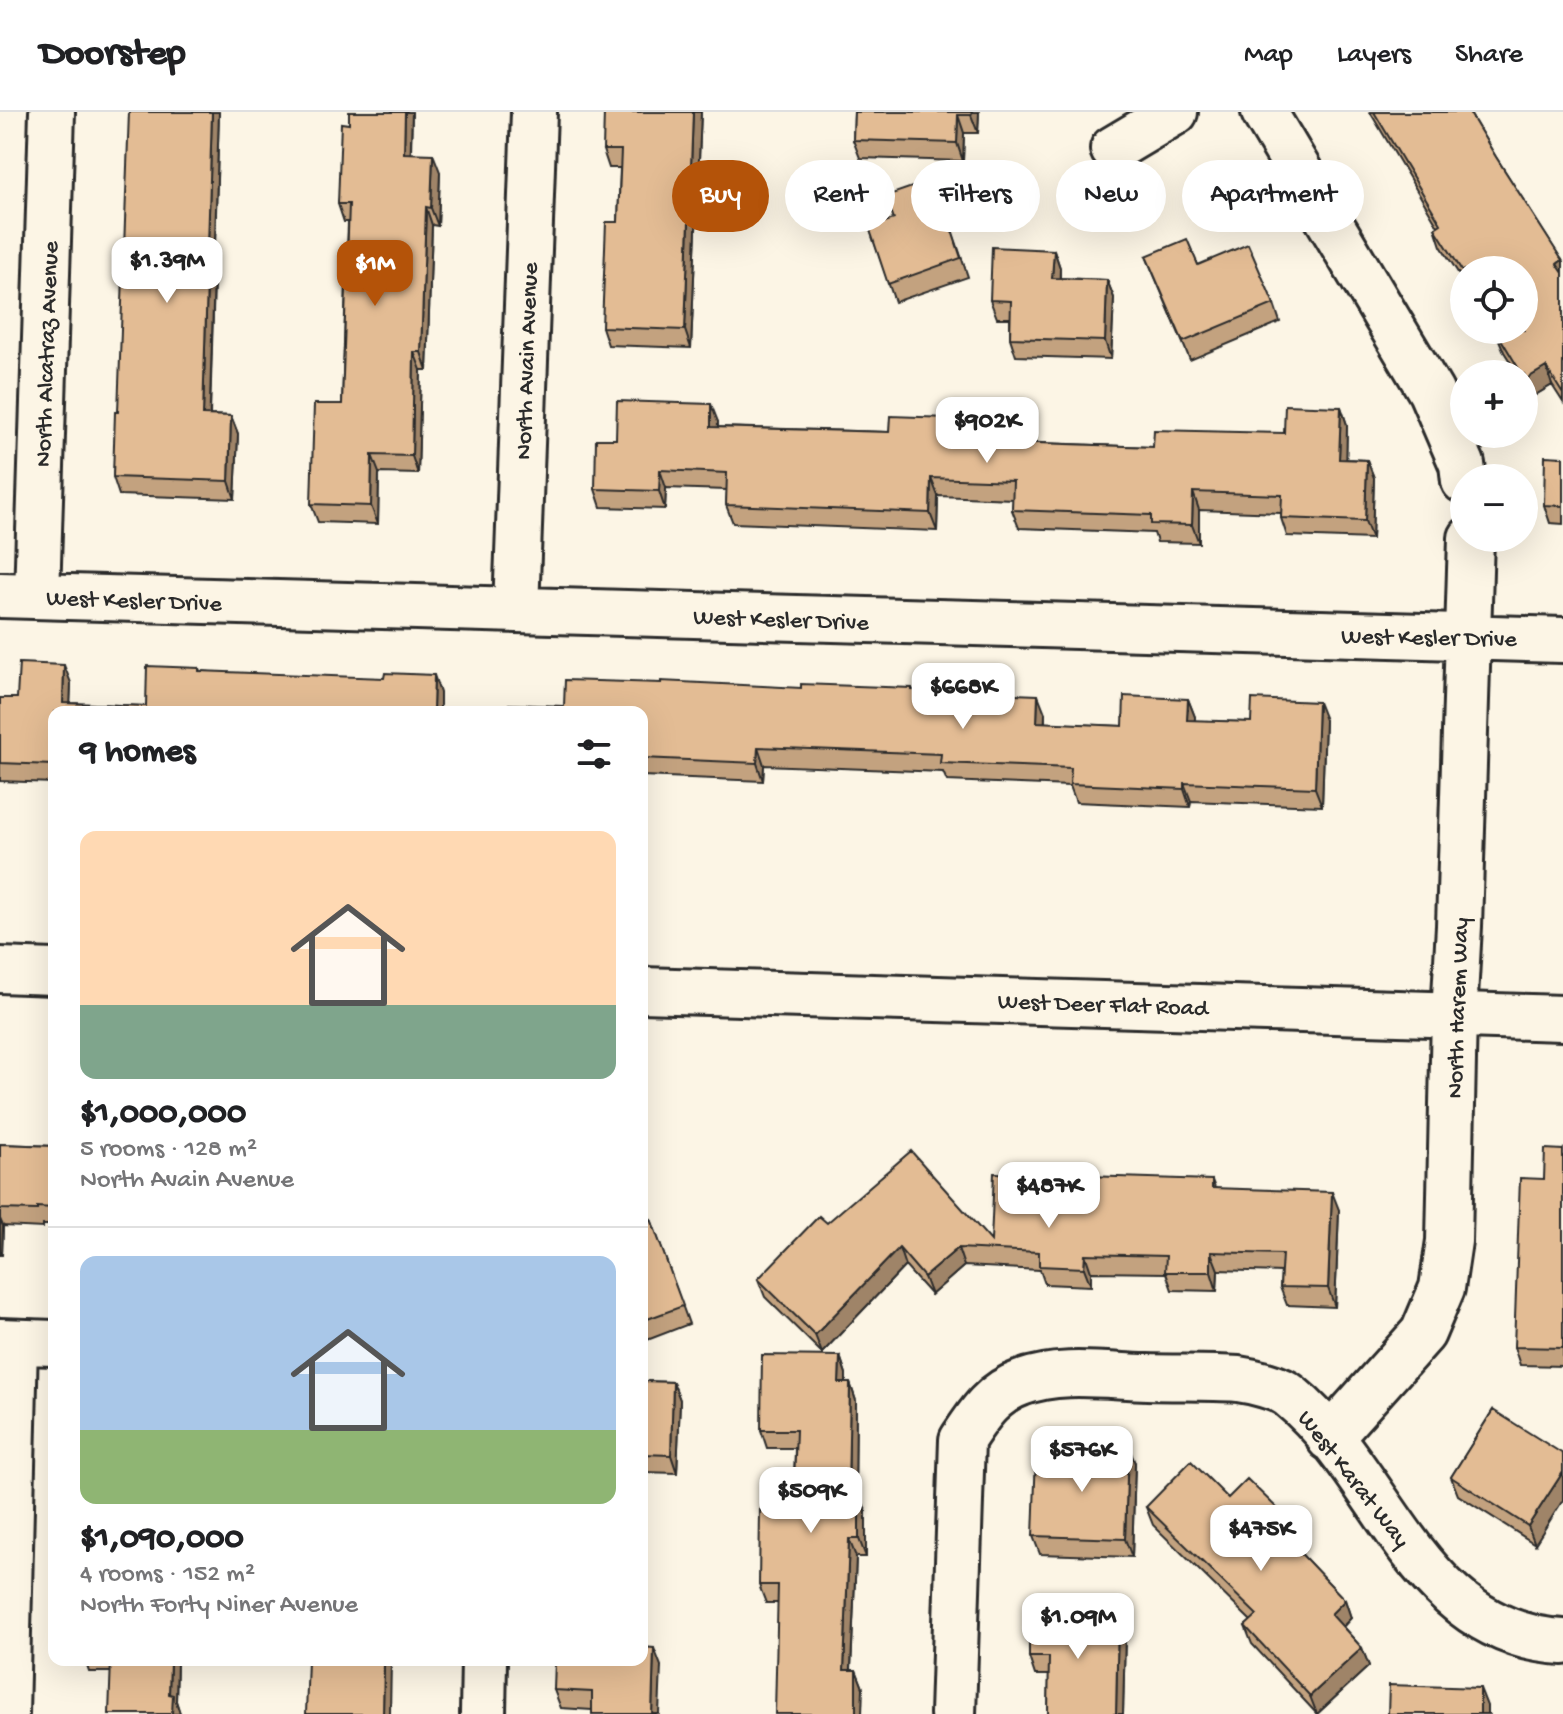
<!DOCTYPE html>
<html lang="en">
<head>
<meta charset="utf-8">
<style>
	:root { --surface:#fff; --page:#f6f6f6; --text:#202124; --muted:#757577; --line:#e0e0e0; --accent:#b45309 }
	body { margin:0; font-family:"Gochi Hand",sans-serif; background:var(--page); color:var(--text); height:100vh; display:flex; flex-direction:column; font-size:30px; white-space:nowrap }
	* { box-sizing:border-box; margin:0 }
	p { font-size:26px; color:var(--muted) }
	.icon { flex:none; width:44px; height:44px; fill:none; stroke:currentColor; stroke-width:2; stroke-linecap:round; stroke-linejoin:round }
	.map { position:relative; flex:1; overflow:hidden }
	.drawer { position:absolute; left:48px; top:594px; width:600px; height:960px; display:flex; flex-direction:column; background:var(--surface); border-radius:16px; box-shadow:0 8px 32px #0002 }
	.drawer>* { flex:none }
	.banner { position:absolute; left:672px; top:48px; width:760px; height:72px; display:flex; gap:16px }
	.fabs { position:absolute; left:1450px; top:144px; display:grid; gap:16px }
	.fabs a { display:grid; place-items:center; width:88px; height:88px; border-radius:50%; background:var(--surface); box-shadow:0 8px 32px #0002; font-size:40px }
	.price { position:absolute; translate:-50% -68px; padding:0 18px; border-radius:16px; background:#fff; color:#222; font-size:26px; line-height:52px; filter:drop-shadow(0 2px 4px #0008) }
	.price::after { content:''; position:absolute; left:50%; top:48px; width:24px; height:18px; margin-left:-12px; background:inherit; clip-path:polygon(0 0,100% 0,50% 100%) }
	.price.active { background:var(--accent); color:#fff }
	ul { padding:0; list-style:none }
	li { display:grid; align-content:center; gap:16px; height:424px; padding:0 32px }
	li+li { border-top:2px solid var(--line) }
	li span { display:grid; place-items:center; height:248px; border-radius:16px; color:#555 }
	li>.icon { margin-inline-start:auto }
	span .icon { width:144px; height:144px; fill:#fffc; stroke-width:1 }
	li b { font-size:34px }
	h2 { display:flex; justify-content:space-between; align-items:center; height:96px; padding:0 32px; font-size:34px }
	.tag { padding:0 28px; border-radius:36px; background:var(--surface); box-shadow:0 8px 32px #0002; font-size:28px; line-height:72px }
	.tag.active { background:var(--accent); color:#fff }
	header { display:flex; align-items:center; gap:48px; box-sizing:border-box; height:112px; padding:0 40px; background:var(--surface); border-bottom:2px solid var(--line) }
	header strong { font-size:38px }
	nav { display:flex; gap:44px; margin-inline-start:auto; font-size:28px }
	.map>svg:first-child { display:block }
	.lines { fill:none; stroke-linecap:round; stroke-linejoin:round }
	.minor-casing { stroke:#2b2b2b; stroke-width:50 }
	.major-casing { stroke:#2b2b2b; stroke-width:50 }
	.minor { stroke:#fcf5e5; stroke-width:44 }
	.major { stroke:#fcf5e5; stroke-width:44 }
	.wall { fill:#c3a27f; stroke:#2b2b2b; stroke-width:2 }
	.shaded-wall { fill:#9f8468; stroke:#2b2b2b; stroke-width:2 }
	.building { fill:#e3bc94; stroke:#2b2b2b; stroke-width:2 }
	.labels { text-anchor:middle; stroke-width:6; stroke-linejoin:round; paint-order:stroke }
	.street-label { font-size:24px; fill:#2b2b2b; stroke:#fcf5e5 }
</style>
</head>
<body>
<header>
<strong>Doorstep</strong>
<nav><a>Map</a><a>Layers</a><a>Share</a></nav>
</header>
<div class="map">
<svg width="1563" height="1602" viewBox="0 0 1563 1602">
	<rect width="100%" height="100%" fill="#fcf5e5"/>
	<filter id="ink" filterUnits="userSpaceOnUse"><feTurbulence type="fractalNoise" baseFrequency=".0125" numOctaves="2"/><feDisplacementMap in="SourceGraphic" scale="16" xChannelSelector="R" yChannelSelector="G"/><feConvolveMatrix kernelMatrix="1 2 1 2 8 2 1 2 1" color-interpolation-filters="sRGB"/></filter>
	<g filter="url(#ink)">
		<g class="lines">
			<defs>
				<path id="minor" d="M1264,0L1431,280L1462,352L1464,369
					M1113,37L1175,0
					M0,483L1563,528
					M37,484L52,0
					M516,498L534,0
					M0,1229L54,1231
					M1329,1326L1423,1221L1442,1176L1449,1129L1454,902L1459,814L1471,426
					M6,1602L15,1230
					M483,1602L484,1548
					M953,1602L962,1328C978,1304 992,1281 1021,1271C1060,1256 1107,1264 1147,1265C1177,1266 1208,1265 1238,1267C1252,1269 1279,1275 1290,1284C1386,1362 1417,1522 1563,1530"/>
				<path id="major" d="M0,858L54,860
					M642,878L1563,906"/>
			</defs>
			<use href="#minor" class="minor-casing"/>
			<use href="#major" class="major-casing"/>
			<use href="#minor" class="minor"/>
			<use href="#major" class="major"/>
		</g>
		<path class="wall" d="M219,0L210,303L231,304L238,322L235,387L119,383L113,365L118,300Z
			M349,0H412L411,42L440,60L438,114L432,113L427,258H421L418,362L379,361L378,412L318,410L311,392L342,292L348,110H344L338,92L349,12Z
			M701,0L691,236L608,233L602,215L618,110L620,56H609L603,38Z
			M854,0H979L978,21H964L963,49L860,46L853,28Z
			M1370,0H1469L1496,45L1563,150V290L1552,273L1532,285L1524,272V262H1518L1504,240L1495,218H1524L1464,158V170L1441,134L1435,116L1438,114Z
			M935,67L968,165L895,190L869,115L894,107Z
			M1054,138L1060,156V166L1107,168L1114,186L1111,247L1016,244L1010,226V206H997L990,188Z
			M1146,144L1198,153L1274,192L1280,210L1190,248Z
			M1341,295L1347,313L1346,347L1367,348L1374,366L1372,427L1287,424L1281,406V401L1199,398V431L1157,430L1154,421L1019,416L1012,398L1013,387L938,384L937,419L733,411L726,393L727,378L666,376L665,397L601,395L595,377L616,327L718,310V315L889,320L980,307L986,325V329L1153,335L1284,321Z
			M1563,345V412L1550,411L1544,393Z
			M199,556L200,559L440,581L54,600V671L0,669V586H17L71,571L70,591L146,594Z
			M801,576H912L913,578L1045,601V611L1123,614L1188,587L1195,605L1194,609L1251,610L1325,608L1322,694L1191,689L1190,695L1076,690L1070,674L947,669L943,660L764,653L763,669L642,664V600L564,594Z
			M0,1032L54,1034V1113H43V1116L3,1114L2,1143H0Z
			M1563,1038V1254L1520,1253L1514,1235L1544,1067Z
			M1212,1068L1215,1076L1339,1098L1335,1195L1287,1193L1280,1175L1281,1160L1218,1158L1217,1179L1172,1178L1166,1161L1091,1160V1174L1045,1172L1040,1158L964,1154L931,1183L905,1154L822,1241L765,1185L758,1167L827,1111L991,1129Z
			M651,1107L689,1212L642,1230V1111Z
			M840,1244L846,1262V1271H850L856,1289L855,1381H859L866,1399V1445H856L851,1558H856L863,1576L777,1491H766L759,1473L793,1398L795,1336H767L761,1318Z
			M642,1269L673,1270L680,1288L677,1361L642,1360V1372Z
			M1493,1298L1535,1432L1458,1383L1451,1365Z
			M1135,1351L1132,1445L1040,1442L1033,1424Z
			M1228,1386L1281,1400L1288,1418L1283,1423L1345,1488L1351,1506L1343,1515L1362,1536L1369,1554L1317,1602L1252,1532L1245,1514L1251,1509L1153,1413L1146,1395Z
			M1118,1503L1125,1521L1123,1602H1048L1049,1563H1035L1029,1545Z
			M85,1548H177L176,1589L180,1601L110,1560H89Z
			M661,1554L592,1598L561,1596L554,1578Z"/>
		<path class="shaded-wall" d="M212,0H219L209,321L203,303Z
			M405,0H412L410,59L404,41Z
			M693,0H701L691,236L685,218Z
			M972,0H979L978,21L971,3Z
			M958,3L964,21L963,49L957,31Z
			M433,42L440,60L438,114L431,96Z
			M426,95L432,113L427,258L421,240Z
			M1054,138L1060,156L1059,184L1052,166Z
			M1562,148L1563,150V167L1557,152Z
			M1107,168L1114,186L1111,247L1105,229Z
			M414,240L421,258L418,362L412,344Z
			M1546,255L1552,273L1532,285L1526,267Z
			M711,292L718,310L717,333L711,315Z
			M1341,295L1347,313L1346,365L1339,347Z
			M231,304L238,322L235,387L229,369Z
			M980,307L986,325V347L979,329Z
			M372,343L379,361L378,412L371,394Z
			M1367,348L1374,366L1372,427L1365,409Z
			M660,358L666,376L665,397L659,379Z
			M931,366L938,384L937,419L930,401Z
			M1193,380L1199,398V431L1192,413Z
			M64,553L71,571L70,600L63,591Z
			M434,563L440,581V600L433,598Z
			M1038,583L1045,601L1044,628L1037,610Z
			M1188,587L1195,605L1194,626L1187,608Z
			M1318,590L1325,608L1322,694L1315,676Z
			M758,635L764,653L763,669L757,651Z
			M1184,671L1191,689L1190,695L1184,677Z
			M1332,1080L1339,1098L1335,1195L1328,1176Z
			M0,1107L3,1114L2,1143L0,1138Z
			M899,1136L905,1154L822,1241L815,1223Z
			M958,1136L964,1154L931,1183L924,1165Z
			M1211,1140L1218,1158L1217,1179L1211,1160Z
			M1085,1142L1091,1160V1174L1084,1156Z
			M840,1244L846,1262V1289L839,1271Z
			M673,1270L680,1288L677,1361L671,1343Z
			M850,1271L856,1289L855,1399L848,1381Z
			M1128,1333L1135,1351L1132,1445L1125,1427Z
			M1563,1360V1388L1535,1432L1528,1414Z
			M859,1381L866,1399V1445L859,1427Z
			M1281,1400L1288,1418L1278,1428L1271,1410Z
			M849,1427L856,1445L850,1576L844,1558Z
			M1345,1488L1351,1506L1337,1520L1331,1502Z
			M1118,1503L1125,1521L1123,1602H1116Z
			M654,1536L661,1554L659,1602H652Z
			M1362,1536L1369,1554L1317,1602L1310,1584Z
			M170,1548H177L176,1589L180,1602H172L169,1582Z
			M384,1548H391L390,1602H383Z
			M856,1558L863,1576L862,1602H856Z
			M1480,1576L1487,1594V1602H1480Z"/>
		<path class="building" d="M129,0H212L203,303L231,304L229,369L113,365L115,300H118Z
			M349,0H405L404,41L433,42L431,96L426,95L421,240H414L412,344L372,343L371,394L311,392L314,292H342L349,92H338L341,11L349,12Z
			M604,0H693L685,218L602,215L606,110H618L621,38H603Z
			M854,0H972L971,3H958L957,31L853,28Z
			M1374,0H1469L1496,45L1562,148L1557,152L1563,161V282L1546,255L1526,267L1524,262H1522L1498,222L1501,220L1500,218H1524V158H1464V162L1435,116L1441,112Z
			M935,67L961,146L888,172L869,115L894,107L886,84Z
			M1187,127L1198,153L1248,132L1274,192L1183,230L1146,144Z
			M992,135L1054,138L1052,166L1107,168L1105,229L1010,226L1011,189L990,188Z
			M617,289L711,292V315L889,320L890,304L980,307L979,329L1153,335L1154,318L1284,321L1285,293L1341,295L1339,347L1367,348L1365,409L1281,406L1282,383L1193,380L1192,413L1151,412V403L1012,398L1013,369L931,366L930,401L726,393L727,361L660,358L659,379L595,377L596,327H616Z
			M1545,344L1563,345V394L1544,393Z
			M19,551L64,553L63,591L146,594L147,554L199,556V559L384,566L385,561L434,563L433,598L490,600H54V653L0,651V586H17Z
			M565,568L661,571V569L801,576V572L912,576V578L1038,583L1037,610L1123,614L1124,584L1188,587L1187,608L1251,610L1252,587L1318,590L1315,676L1184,671V677L1070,672L1071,656L940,651L941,642L758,635L757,651L642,646V600H509V592L564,594Z
			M0,1032L54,1034V1096L37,1095V1098L0,1097Z
			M1545,1037L1563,1038V1236L1514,1235L1520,1066L1544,1067Z
			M911,1039L991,1129L994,1061L1212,1068V1076L1332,1080L1328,1176L1280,1175L1282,1142L1211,1140V1160H1165L1166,1144L1085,1142L1084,1156L1039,1154V1140L958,1136L924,1165L899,1136L815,1223L758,1167L819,1104L827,1111Z
			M651,1107L683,1194L642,1209V1111Z
			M762,1243L840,1244L839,1271H850L848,1381H859V1427H849L844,1558H856V1602H775L778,1473H759L760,1398H793L796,1318H761Z
			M642,1269L673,1270L671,1343L642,1342Z
			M1493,1298L1563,1342V1360L1528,1414L1451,1365Z
			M1084,1332L1128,1333L1125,1427L1033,1424L1036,1343L1083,1345Z
			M1191,1349L1228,1386L1247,1367L1281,1400L1271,1410L1345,1488L1331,1502L1362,1536L1310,1584L1245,1514L1257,1503L1146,1395Z
			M1029,1501L1118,1503L1116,1602H1048L1049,1545H1029Z
			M642,1535L654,1536L652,1602H592V1580L554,1578L555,1548H642Z
			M111,1548H170L169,1582L173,1583L172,1602H109Z
			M308,1548H384L383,1602H306Z
			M1389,1573L1480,1576V1602H1490H1388Z"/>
	</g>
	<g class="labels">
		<g class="street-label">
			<text transform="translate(45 242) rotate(-88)" y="8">North Alcatraz Avenue</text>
			<text transform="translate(525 249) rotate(-88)" y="8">North Avain Avenue</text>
			<text transform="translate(134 487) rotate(2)" y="8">West Kesler Drive</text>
			<text transform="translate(781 506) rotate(2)" y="8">West Kesler Drive</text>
			<text transform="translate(1429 524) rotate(1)" y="8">West Kesler Drive</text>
			<text transform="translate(1103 891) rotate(2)" y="8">West Deer Flat Road</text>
			<text transform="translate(1456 896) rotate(-88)" y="8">North Harem Way</text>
			<text transform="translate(1355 1366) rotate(52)" y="8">West Karat Way</text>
		</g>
	</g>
</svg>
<div class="fabs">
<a><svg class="icon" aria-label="locate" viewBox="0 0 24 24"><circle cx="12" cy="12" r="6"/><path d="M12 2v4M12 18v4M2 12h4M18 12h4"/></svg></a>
<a>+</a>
<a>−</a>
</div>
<b class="price" style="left:167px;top:193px">$1.39M</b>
<b class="price active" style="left:375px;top:196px">$1M</b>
<b class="price" style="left:987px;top:353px">$902K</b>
<b class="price" style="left:963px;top:619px">$668K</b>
<b class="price" style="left:1049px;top:1118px">$487K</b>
<b class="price" style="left:1082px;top:1382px">$576K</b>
<b class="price" style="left:811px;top:1423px">$509K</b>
<b class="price" style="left:1261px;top:1461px">$475K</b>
<b class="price" style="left:1078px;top:1549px">$1.09M</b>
<div class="banner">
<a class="tag active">Buy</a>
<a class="tag">Rent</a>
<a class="tag">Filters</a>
<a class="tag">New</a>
<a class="tag">Apartment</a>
</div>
<section class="drawer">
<h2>9 homes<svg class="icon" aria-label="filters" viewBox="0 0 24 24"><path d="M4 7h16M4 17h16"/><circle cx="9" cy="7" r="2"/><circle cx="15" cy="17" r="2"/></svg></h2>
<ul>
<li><span style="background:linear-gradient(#ffd9b3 70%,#7fa58c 0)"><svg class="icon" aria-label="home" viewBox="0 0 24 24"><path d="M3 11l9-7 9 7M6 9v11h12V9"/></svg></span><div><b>$1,000,000</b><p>5 rooms · 128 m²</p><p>North Avain Avenue</p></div></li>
<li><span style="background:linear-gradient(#a9c7e8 70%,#8fb573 0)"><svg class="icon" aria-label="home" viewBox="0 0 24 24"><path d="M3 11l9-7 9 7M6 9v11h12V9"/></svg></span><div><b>$1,090,000</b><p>4 rooms · 152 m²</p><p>North Forty Niner Avenue</p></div></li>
</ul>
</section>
</div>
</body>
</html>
